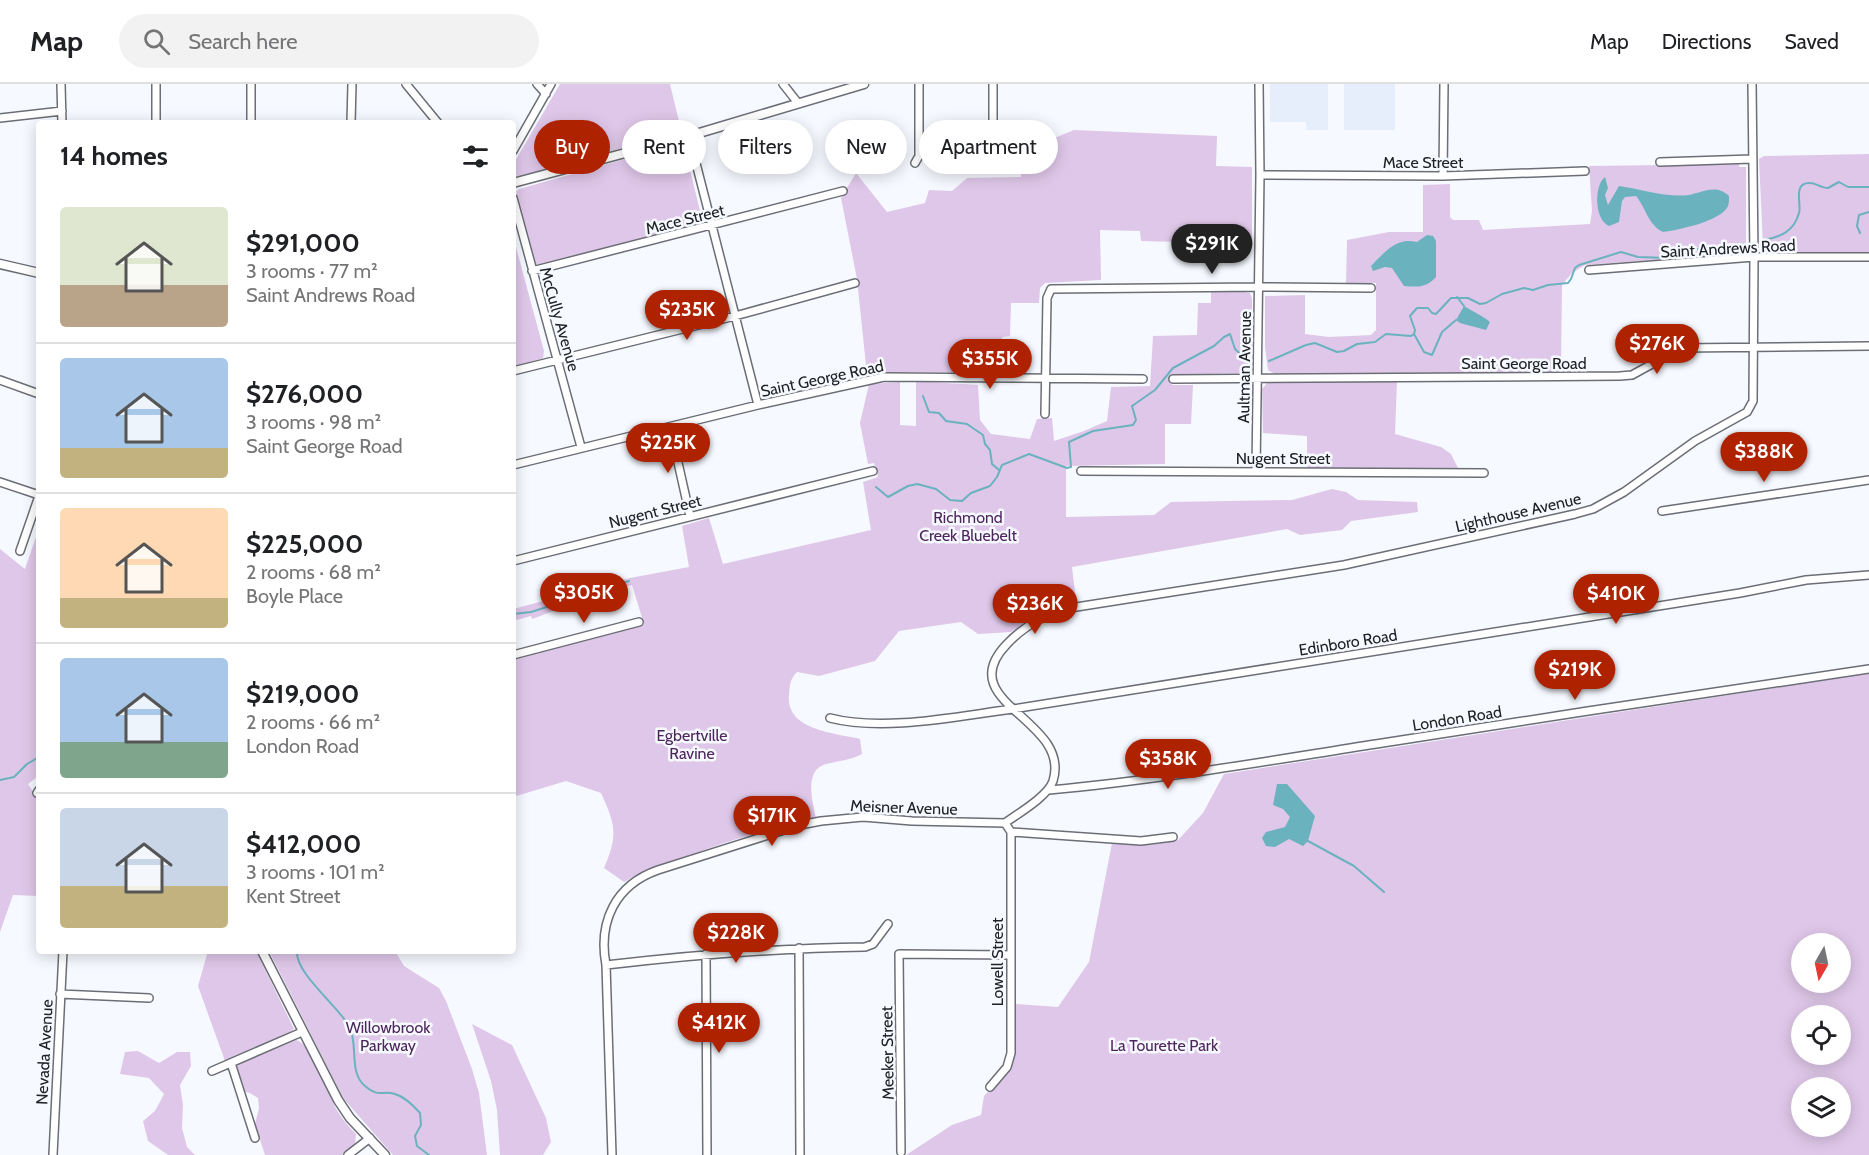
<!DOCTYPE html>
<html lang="en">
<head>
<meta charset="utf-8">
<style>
	:root { --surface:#fff; --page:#f2f2f2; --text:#202124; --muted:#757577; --line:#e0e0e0; --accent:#ae2200 }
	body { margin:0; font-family:Cabin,sans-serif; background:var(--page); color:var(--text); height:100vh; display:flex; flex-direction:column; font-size:22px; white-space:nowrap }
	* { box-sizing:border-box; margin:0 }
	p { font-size:20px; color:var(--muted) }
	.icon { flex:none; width:33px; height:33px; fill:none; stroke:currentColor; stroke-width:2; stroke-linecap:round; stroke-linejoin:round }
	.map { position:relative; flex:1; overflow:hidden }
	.details { position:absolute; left:36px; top:36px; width:480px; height:834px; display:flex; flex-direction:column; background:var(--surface); border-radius:6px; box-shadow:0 3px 15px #0003 }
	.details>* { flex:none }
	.banner { position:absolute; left:534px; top:36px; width:570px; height:54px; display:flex; gap:12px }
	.needle { width:39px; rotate:189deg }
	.buttons { position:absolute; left:1791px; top:849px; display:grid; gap:12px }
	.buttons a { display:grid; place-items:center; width:60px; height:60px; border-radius:50%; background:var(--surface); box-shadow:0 3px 15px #0003; font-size:30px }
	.price { position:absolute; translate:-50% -51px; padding:0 14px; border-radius:21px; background:var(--accent); color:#fff; font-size:20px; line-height:39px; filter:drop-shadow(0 2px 3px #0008) }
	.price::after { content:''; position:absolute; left:50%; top:36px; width:18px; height:14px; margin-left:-9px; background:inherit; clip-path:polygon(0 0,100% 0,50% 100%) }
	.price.on { background:#222; color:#fff }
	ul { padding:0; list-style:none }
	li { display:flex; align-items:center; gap:18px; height:150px; padding:0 24px }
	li+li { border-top:2px solid var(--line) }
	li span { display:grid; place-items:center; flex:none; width:168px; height:120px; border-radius:6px; color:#555 }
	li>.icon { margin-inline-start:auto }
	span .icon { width:72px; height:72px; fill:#fffc; stroke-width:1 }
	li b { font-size:26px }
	h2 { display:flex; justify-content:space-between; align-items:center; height:72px; padding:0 24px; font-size:26px }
	.pill { padding:0 21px; border-radius:27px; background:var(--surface); box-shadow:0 3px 15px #0003; font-size:21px; line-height:54px }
	.pill.on { background:var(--accent); color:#fff }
	header { display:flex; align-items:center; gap:36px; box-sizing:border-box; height:84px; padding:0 30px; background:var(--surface); border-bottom:2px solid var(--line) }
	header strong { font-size:28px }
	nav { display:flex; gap:33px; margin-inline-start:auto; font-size:21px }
	.search { width:420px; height:54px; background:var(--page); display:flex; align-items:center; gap:15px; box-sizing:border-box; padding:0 21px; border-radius:33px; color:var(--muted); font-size:22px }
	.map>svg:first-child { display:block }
	.built { fill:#e6edfb }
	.green { fill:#dfc7e9; fill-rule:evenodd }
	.water { fill:#6bb2bf }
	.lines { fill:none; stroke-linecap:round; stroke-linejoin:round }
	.stream { stroke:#6bb2bf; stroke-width:2 }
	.minor-casing { stroke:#6b6e74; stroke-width:10 }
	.tertiary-casing { stroke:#6b6e74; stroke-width:11 }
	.minor { stroke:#fff; stroke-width:7 }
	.tertiary { stroke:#fff; stroke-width:8 }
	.labels { text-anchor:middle; stroke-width:5; stroke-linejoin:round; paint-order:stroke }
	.street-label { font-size:16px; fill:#202224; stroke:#f6f9ff }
	.park-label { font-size:16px; fill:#4d255d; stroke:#f6f9ff }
</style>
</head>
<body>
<header>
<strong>Map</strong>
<div class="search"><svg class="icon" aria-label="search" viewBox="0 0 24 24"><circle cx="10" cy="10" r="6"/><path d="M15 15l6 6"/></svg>Search here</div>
<nav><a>Map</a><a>Directions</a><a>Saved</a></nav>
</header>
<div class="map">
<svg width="1869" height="1071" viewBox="0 0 1869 1071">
	<rect width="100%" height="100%" fill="#f6f9ff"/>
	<path class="built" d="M1270,0H1328V46H1306V38H1270Z
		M1344,0H1395V46H1344Z"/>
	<path class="green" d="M560,0H670L681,46L572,79L518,92L513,91L514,79Z
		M1074,46L1217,52L1216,82L1252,83V160L1141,157L1140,147L1100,146L1101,196L1045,199L1040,204L1039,219H1011L1010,252L1002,253L1001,289L915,288L867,291L857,195L841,114L856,89L887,128L925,119L929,106L952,107L967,94L1021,93L1020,51L1057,53Z
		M678,60L680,63L684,62L703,139L539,182L534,178L516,108L519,105Z
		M1869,70V169H1770L1763,162L1759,75L1764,72Z
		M1739,80V83H1746V165L1737,170L1585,181L1572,189L1562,201L1561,282L1553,290L1362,289L1282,291L1275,290L1268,286L1265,263V212L1305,211V250L1329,253L1371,251L1376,246V199H1346L1347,156L1389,148H1423V101L1450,100V133L1453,136H1479L1483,146L1590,140L1592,127L1589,82Z
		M513,152L544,267L543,274L513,283Z
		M1211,208H1244L1250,209L1252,215V263L1246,289L1171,291L1172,301H1193L1191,340H1165V380L1066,382V433L1154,431L1171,418L1292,416L1332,405L1346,408L1358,416L1417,418L1418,428L1351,437L1342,446L1300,451L1287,445L1072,483L1076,517L1044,527L1011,548L978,550L961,538L899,547L875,577L819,592L797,588C790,595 790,600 789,610C785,646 833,649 860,655L862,670C851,676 838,677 826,680C803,686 813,719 816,734C771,744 728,757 685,773C664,780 644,787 624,798L604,784C618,751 616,742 601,709L566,697L513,713V576L644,540L632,501L567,517L568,522C555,525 544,531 532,535L531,532L513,537V525L630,494L689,483L682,442L709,434L723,480L871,446L863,398L878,393L874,379L868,380L860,339L869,300L900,298V341L916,342V297L978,301L980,336L991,350L1030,355L1037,335L1052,334L1054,357L1084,347L1107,337L1111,303L1150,302L1153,252L1197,251L1198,219H1211Z
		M1397,297L1395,350L1441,363L1451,370L1459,386L1307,385V352L1263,349L1262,305L1268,298Z
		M39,444V695L37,693L28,700L39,717V812L13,811L0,848V465L25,485Z
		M1869,589V1071H906L952,1041L981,1031L984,1012L1006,989L1011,980L1015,920L1058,923L1089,878L1112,759L1150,761L1178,756L1203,729L1224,690ZM1802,860H1840V898H1802ZM1802,932H1840V970H1802ZM1802,1004H1840V1042H1802Z
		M208,867H256L294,945L283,953L225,977L198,902Z
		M269,867H395L404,882L439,904L446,917L472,985L479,1009L487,1071H393L343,1014Z
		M472,940L512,961L546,1034L551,1058L543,1071H500L497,1026L491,997Z
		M296,956C313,960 328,1012 338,1028C343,1036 349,1043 356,1050L355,1061L342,1071H265L255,1040L259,1024L258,1014L250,1009L242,1007L236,982L239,979Z
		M138,967L159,979L177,968H190L191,982L180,1001L183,1021L182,1044L187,1063L195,1071H168L148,1057L143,1037L155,1027L164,1010L149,994L120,990L125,968Z"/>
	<path class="water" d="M1605,93L1608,104L1605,111L1608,121L1619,102C1641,105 1667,114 1689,111C1704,108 1716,100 1729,112C1729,115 1729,120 1728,122C1722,137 1678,146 1663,148C1648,141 1646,124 1636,112L1625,113L1622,117L1619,138L1609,142C1594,136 1594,101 1605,93Z
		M1427,151L1433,152L1436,157V193C1426,204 1418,203 1404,202L1392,184L1385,183L1373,187L1371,182C1385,168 1396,153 1417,158Z
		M1464,222C1473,228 1482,231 1490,238L1486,246L1460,239L1456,236Z
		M1277,700H1287L1315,732L1308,757L1303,762L1289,755L1275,763L1266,762L1262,754L1266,748L1285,743L1290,733L1283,725L1273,721Z"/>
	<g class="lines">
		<path class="stream" d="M1860,149L1857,142L1859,131L1869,128
			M1764,156C1781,153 1794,147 1799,129C1802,122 1792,98 1810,99C1816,99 1821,104 1828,104L1839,98L1848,103H1869
			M1457,213L1464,222
			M1414,250L1424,268L1432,271L1442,248L1456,236
			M1269,277L1306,261L1315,259L1337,268L1344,267L1357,260L1375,258L1386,250L1411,252L1414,250L1415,246L1410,232L1417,224H1428L1432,229L1436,230L1451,214H1468L1480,220L1486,219L1502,210L1524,204L1533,206L1548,201L1568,199L1571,195L1575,184L1579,181L1621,168L1638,173L1668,174L1701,164L1715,166L1744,160
			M923,312L929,328L939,329L946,337L967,340L983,351L985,360L990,366L992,380L999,386
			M876,403L888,413L908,402L917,400L936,405L950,416L962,417L971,409L990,402L997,393L1002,381L1029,370L1067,384L1071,383L1069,358L1093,347L1133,341L1136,336L1132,322L1155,306L1173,284L1214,262L1224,253L1230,250L1235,265L1247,276
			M513,530L531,528L629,497
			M0,696L14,693L27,680L39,673
			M1308,757L1354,782L1384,808
			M297,867C295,889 338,922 349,942C359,960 348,988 365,1002C379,1014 382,1006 395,1010C405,1013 413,1021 420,1029L421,1041L415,1052L417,1062L429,1071"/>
		<defs>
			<path id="minor" d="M61,0L62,39
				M156,0V39
				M251,0V39
				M406,0L438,39
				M537,0L546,10
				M783,0L798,19
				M993,0V44
				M0,34L62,27
				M351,39L352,0
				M689,52L758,321
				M513,67L551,0
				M1660,78L1752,75
				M915,79L919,72V0
				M1260,91L1443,92L1585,87
				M1443,92L1444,0
				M513,114L581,363
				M1589,186L1754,173H1869
				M532,187L843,107
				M1635,264H1678
				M513,287L735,232L855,199
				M1173,295L1620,292L1632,291L1681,264L1869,262
				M0,296L39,310
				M1045,330L1047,214L1051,205L1259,203L1371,204
				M670,343L690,432
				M513,381L758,321L884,293L1143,295
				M1081,387L1484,389
				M1256,387L1260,91L1259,0
				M0,398L39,411
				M1662,427L1869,396
				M20,467L39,412
				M513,477L873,387
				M513,571L639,538
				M830,634C884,648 958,632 1013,625L1740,509L1806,496L1869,491
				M1049,706C1159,696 1267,677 1376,660C1540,634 1705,609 1869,585
				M37,709L39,706
				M1005,739C1019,729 1048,712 1053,697C1072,635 950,619 1007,560C1025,541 1045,530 1070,524L1344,481L1575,430L1593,425L1624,408L1695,357L1747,328L1753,317L1754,173L1752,0
				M799,864L800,1071
				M706,870L707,1071
				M606,881C692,871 778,864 865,863L873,860L888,840
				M60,910L149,914
				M231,979L255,1054
				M212,987L302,948
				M990,1003L1007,983L1011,969V748
				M901,1068L899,870L1011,871
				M53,1071L63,867
				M348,1071L370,1054
				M612,1071L606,881C598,838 615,801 658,786L800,741L821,737L863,733L912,737L1005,739L1011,748L1141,757L1173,753"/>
			<path id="tertiary" d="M513,99L689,52L864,0
				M0,180L39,189
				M262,867L338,1016L350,1034L385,1071"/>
		</defs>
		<use href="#minor" class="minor-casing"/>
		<use href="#tertiary" class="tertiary-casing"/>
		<use href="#minor" class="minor"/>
		<use href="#tertiary" class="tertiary"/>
	</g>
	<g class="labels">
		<g class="street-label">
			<text x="1423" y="84">Mace Street</text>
			<text transform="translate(685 135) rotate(-14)" y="6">Mace Street</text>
			<text transform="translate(1728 164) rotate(-3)" y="6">Saint Andrews Road</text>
			<text transform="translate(560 235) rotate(74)" y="6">McCully Avenue</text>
			<text x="1524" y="285">Saint George Road</text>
			<text transform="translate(1244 283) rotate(-89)" y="6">Aultman Avenue</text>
			<text transform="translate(822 294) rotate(-12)" y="6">Saint George Road</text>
			<text x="1283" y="380">Nugent Street</text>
			<text transform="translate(655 427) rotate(-14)" y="6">Nugent Street</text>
			<text transform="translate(1518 428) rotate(-13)" y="6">Lighthouse Avenue</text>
			<text transform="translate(1348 558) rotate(-9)" y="6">Edinboro Road</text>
			<text transform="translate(1457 634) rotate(-9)" y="6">London Road</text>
			<text transform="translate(904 723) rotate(2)" y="6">Meisner Avenue</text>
			<text transform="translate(997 878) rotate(-90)" y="6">Lowell Street</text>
			<text transform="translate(44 968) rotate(-87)" y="6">Nevada Avenue</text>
			<text transform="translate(887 969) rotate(-91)" y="6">Meeker Street</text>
		</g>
		<g class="park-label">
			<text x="968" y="439">Richmond<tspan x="968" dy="18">Creek Bluebelt</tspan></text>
			<text x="692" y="657">Egbertville<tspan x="692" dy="18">Ravine</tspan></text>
			<text x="388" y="949">Willowbrook<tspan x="388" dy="18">Parkway</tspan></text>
			<text x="1164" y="967">La Tourette Park</text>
		</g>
	</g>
</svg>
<div class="buttons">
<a><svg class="needle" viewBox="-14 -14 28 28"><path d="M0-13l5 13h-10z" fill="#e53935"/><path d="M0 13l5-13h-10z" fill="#757577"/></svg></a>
<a><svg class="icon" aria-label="locate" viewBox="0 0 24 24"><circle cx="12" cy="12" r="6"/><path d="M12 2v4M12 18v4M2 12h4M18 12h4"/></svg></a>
<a><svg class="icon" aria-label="layers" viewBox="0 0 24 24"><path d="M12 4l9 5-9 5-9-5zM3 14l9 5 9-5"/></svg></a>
</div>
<b class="price on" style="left:1212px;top:191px">$291K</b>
<b class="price" style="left:687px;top:257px">$235K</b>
<b class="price" style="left:1657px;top:291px">$276K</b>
<b class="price" style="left:990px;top:306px">$355K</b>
<b class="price" style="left:668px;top:390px">$225K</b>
<b class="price" style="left:1764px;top:399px">$388K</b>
<b class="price" style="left:584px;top:540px">$305K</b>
<b class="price" style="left:1616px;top:541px">$410K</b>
<b class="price" style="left:1035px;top:551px">$236K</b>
<b class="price" style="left:1575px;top:617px">$219K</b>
<b class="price" style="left:1168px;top:706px">$358K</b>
<b class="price" style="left:772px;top:763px">$171K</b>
<b class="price" style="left:736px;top:880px">$228K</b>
<b class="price" style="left:719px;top:970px">$412K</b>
<div class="banner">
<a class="pill on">Buy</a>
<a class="pill">Rent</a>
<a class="pill">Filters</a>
<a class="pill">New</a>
<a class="pill">Apartment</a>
</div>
<section class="details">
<h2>14 homes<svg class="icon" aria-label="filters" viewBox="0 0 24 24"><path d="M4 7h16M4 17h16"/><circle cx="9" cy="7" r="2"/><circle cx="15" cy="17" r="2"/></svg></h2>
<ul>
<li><span style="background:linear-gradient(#dfe7d0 65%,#b9a48a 0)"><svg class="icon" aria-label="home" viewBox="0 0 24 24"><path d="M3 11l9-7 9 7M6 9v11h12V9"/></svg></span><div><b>$291,000</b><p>3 rooms · 77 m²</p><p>Saint Andrews Road</p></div></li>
<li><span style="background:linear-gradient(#a9c7e8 75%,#c2b280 0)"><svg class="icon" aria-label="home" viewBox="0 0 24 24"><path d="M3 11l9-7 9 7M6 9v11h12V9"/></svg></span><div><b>$276,000</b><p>3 rooms · 98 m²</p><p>Saint George Road</p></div></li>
<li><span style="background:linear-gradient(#ffd9b3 75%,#c2b280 0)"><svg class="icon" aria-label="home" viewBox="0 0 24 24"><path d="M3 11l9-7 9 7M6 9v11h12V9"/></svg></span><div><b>$225,000</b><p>2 rooms · 68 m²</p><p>Boyle Place</p></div></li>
<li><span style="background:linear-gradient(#a9c7e8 70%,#7fa58c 0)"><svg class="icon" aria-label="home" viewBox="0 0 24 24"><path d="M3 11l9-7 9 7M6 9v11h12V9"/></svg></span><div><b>$219,000</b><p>2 rooms · 66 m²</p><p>London Road</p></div></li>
<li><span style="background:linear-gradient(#c9d6e8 65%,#c2b280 0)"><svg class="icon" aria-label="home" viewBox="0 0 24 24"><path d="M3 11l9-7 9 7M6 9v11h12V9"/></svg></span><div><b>$412,000</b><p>3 rooms · 101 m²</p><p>Kent Street</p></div></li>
</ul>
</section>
</div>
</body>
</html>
